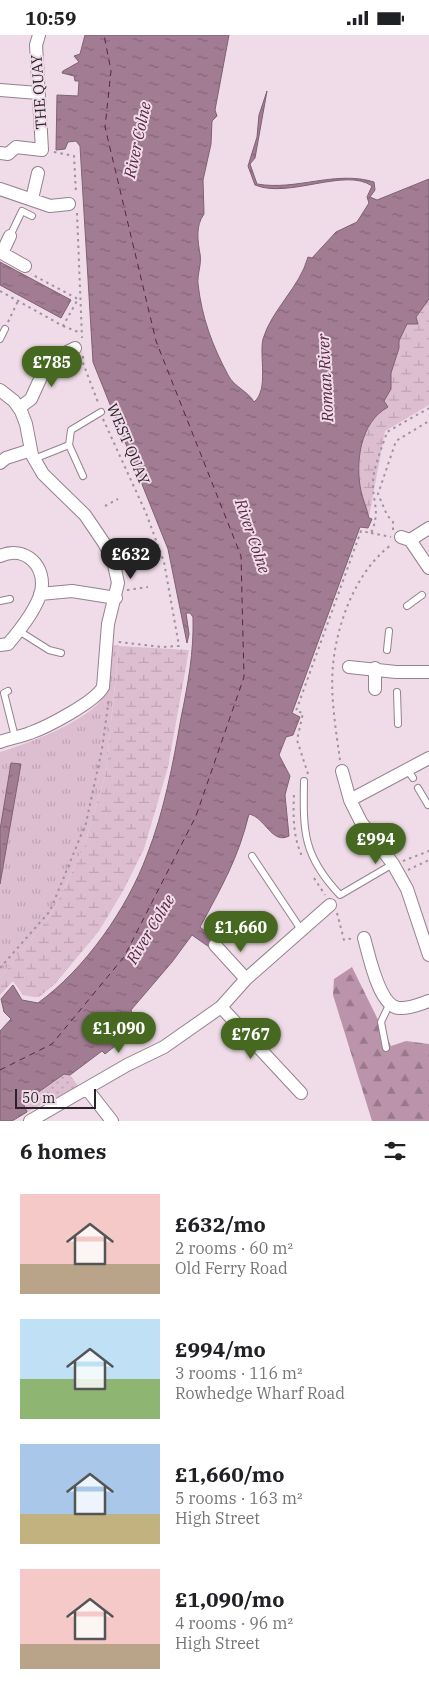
<!DOCTYPE html>
<html lang="en">
<head>
<meta charset="utf-8">
<style>
	:root { --surface:#fff; --page:#f2f2f2; --text:#202124; --muted:#757577; --accent:#466820 }
	body { margin:0; font-family:"IBM Plex Serif",serif; background:var(--page); color:var(--text); height:100vh; display:flex; flex-direction:column; font-size:19px; white-space:nowrap }
	* { box-sizing:border-box; margin:0 }
	p { font-size:16px; color:var(--muted) }
	.icon { flex:none; width:28px; height:28px; fill:none; stroke:currentColor; stroke-width:2; stroke-linecap:round; stroke-linejoin:round }
	.map { position:relative; height:1086px; overflow:hidden }
	.panel { display:flex; flex-direction:column; background:var(--surface); flex:1 }
	.panel>* { flex:none }
	.scale { position:absolute; left:15px; bottom:12px; width:81px; box-sizing:border-box; padding-left:5px; border:2px solid #292226; border-top:0; font-size:14px; line-height:18px; white-space:nowrap; color:#292226; -webkit-text-stroke:4px #f0dce8; paint-order:stroke }
	.price { position:absolute; translate:-50% -42px; padding:0 11px; border-radius:18px; background:var(--accent); color:#fff; font-size:16px; line-height:32px; filter:drop-shadow(0 1px 2px #0008) }
	.price::after { content:''; position:absolute; left:50%; top:30px; width:15px; height:11px; margin-left:-8px; background:inherit; clip-path:polygon(0 0,100% 0,50% 100%) }
	.price.on { background:#222; color:#fff }
	ul { padding:0; list-style:none }
	li { display:flex; align-items:center; gap:15px; height:125px; padding:0 20px }
	li span { display:grid; place-items:center; flex:none; width:140px; height:100px; border-radius:0px; color:#555 }
	li>.icon { margin-inline-start:auto }
	span .icon { width:60px; height:60px; fill:#fffc; stroke-width:1 }
	li b { font-size:21px }
	h2 { display:flex; justify-content:space-between; align-items:center; height:60px; padding:0 20px; font-size:21px }
	.status { display:flex; justify-content:space-between; align-items:center; height:35px; padding:0 25px; background:var(--surface); direction:ltr }
	.status svg { height:14px; fill:currentColor }
	.map>svg:first-child { display:block }
	.grass { fill:url(#grass-tufts) }
	.forest { fill:url(#forest-firs) }
	.wetland { fill:url(#wetland-marsh) }
	.park { fill:url(#park-dots) }
	.water { fill:url(#water-ripples); stroke:#7e6172 }
	.lines { fill:none; stroke-linecap:round; stroke-linejoin:round }
	.ferry { stroke:#572446; stroke-width:1; stroke-dasharray:6 5; stroke-linecap:butt }
	.lane-casing { stroke:#94828d; stroke-width:8 }
	.street-casing { stroke:#94828d; stroke-width:14 }
	.path { stroke:#a0919a; stroke-width:2; stroke-dasharray:2.5 4; stroke-linecap:butt }
	.lane { stroke:#fff; stroke-width:6 }
	.street { stroke:#fff; stroke-width:12 }
	.labels { text-anchor:middle; stroke-width:4; stroke-linejoin:round; paint-order:stroke }
	.street-label { font-size:15px; fill:#292226; stroke:#f0dce8 }
	.water-label { font-size:16px; font-style:italic; fill:#572446; stroke:#f0dce8 }
</style>
</head>
<body>
<div class="status"><b>10:59</b><svg viewBox="0 0 49 12"><path d="M0 12V9h3v3zM5 12V6h3v6zM10 12V3h3v9zM15 12V0h3v12zM26 1h20v11H26zM47 4h2v5h-2z"/></svg></div>
<div class="map">
<svg width="429" height="1086" viewBox="0 0 429 1086">
	<defs>
		<pattern id="grass-tufts" width="24" height="20" patternUnits="userSpaceOnUse" patternTransform="scale(1.25)"><rect width="24" height="20" fill="#ddbed0"/><path d="M3 7l-1-3M5 7V3M7 7l1-3M15 17l-1-3M17 17v-4M19 17l1-3" fill="none" stroke="#bea3b2"/></pattern>
		<pattern id="forest-firs" width="22" height="20" patternUnits="userSpaceOnUse" patternTransform="scale(1.25)"><rect width="22" height="20" fill="#bb93ab"/><path d="M5 1l3.5 6h-7zM16 11l3.5 6h-7z" fill="#98788b"/></pattern>
		<pattern id="wetland-marsh" width="20" height="14" patternUnits="userSpaceOnUse" patternTransform="scale(1.25)"><rect width="20" height="14" fill="#ddbed0"/><path d="M1 5h8M5 5V1M11 12h8M15 12V8" fill="none" stroke="#bea3b2"/></pattern>
		<pattern id="park-dots" width="8" height="8" patternUnits="userSpaceOnUse" patternTransform="scale(1.25)"><rect width="8" height="8" fill="#ddbed0"/><path d="M2 2h.1M6 6h.1" fill="none" stroke="#bea3b2" stroke-width="1.8" stroke-linecap="round"/></pattern>
		<pattern id="water-ripples" width="26" height="14" patternUnits="userSpaceOnUse" patternTransform="scale(1.25)"><rect width="26" height="14" fill="#a27c93"/><path d="M2 4q2-2 4 0t4 0M15 11q2-2 4 0t4 0" fill="none" stroke="#846578"/></pattern>
	</defs>
	<rect width="100%" height="100%" fill="#f0dce8"/>
	<path class="grass" d="M111,610H119L106,737L84,812L51,880L0,943V849L21,730L0,795V717C25,710 97,683 106,657C110,643 109,625 111,610Z"/>
	<path class="forest" d="M352,932L391,1011L406,1006L429,1009V1086H372L333,960L334,944Z"/>
	<path class="wetland" d="M429,167V370L385,396L369,482L372,484L368,493L360,492L357,499L278,416Z
		M119,611L189,615L168,732L144,814L123,856L99,896L55,949L39,962H33L23,960L13,946L0,960V943L51,880L84,812L106,737Z"/>
	<path class="park" d="M65,1038L70,1040L79,1052L27,1077L23,1068Z"/>
	<path class="water" d="M85,0H229L215,75L217,81L212,86L211,109L203,145L204,179C195,191 198,207 200,219C202,229 197,239 198,249C202,283 212,310 228,340C234,352 248,356 254,367C269,355 259,321 263,304C272,274 300,252 308,222L312,223L336,197L357,187L369,168L367,162L372,151C345,132 289,164 255,150L248,131L257,102L259,80L267,56L255,123L250,129L257,149C297,156 335,135 374,147L375,155L370,162L377,165L429,144V264L416,282L418,289H407L399,306V313L391,338V354L384,366L388,372C360,387 355,428 361,456C363,465 367,474 369,483L372,484L368,493L360,492L292,678L300,682L293,700L286,702L279,720L290,741L285,760L289,801C272,810 265,782 249,779C238,824 222,851 200,892L218,907L212,914L192,900L172,927L131,975L139,1004L135,1005L130,991L114,1002L119,1008L105,1019L102,1016L70,1040L64,1039L23,1068L27,1077L12,1086H0V996L11,984L4,977L1,964L13,950L22,965L38,968C85,934 127,874 147,820C164,777 173,729 181,683C188,649 194,617 193,582L190,578H186L189,599L187,608L168,514L93,327L80,111L76,106L68,107L65,114L56,115L57,60L78,61L79,46H75L74,41L62,38L63,36L79,27L74,21L80,19Z
		M0,227L71,265L61,283L0,250Z
		M11,728L21,729L0,849V795Z"/>
	<g class="lines">
		<path class="ferry" d="M0,1035L52,1009L124,922L196,781L244,642L241,521L156,306L105,92L111,36L104,0"/>
		<defs>
			<path id="lane" d="M10,201L22,176L32,181
				M0,304L5,294
				M69,410L83,441
				M34,424L69,410L71,395L101,377
				M0,566L10,564
				M407,571L422,560
				M19,596L49,615L61,618
				M387,615L389,596
				M8,656L4,658L15,702
				M397,657L398,689
				M407,734L413,743
				M304,746C303,797 303,821 340,860L393,829
				M418,753L428,770
				M252,821L302,896
				M386,1013L381,987L389,970"/>
			<path id="street" d="M0,55L38,58
				M0,118L8,119L16,112L42,115L36,10L39,0
				M0,154L50,171L69,169
				M32,164L38,138
				M0,217L25,231
				M2,218L10,201
				M0,355L14,366L21,376L26,389L32,420L43,439L85,480L104,508L113,525L118,548L108,589L103,652C95,667 47,692 30,698C20,702 10,703 0,707
				M19,373L31,364L41,342L53,324L75,313
				M0,428L6,423L31,415
				M401,502L410,505L429,493
				M410,505L429,533
				M0,521C25,510 47,531 41,557C36,575 20,595 8,609L0,610
				M40,559L72,556L116,563
				M349,632L396,637H429
				M375,654V633
				M342,736L350,765L361,787L393,829L407,854L429,920
				M350,765L429,723
				M364,903C369,920 379,972 399,973C409,974 420,969 429,966
				M215,910L246,944
				M221,972L301,1058
				M87,1054L112,1086
				M30,1086L127,1030L164,1012L221,972L246,944L330,870"/>
		</defs>
		<use href="#lane" class="lane-casing"/>
		<use href="#street" class="street-casing"/>
		<path class="path" d="M54,117L74,121L76,158
			M77,178L82,303
			M0,256L63,291L78,264L31,239
			M8,287L18,266
			M63,291L81,298
			M83,321V328L99,370
			M103,384L146,478L164,527L179,611L162,612L118,607
			M105,471L118,464
			M393,495V487L387,480L378,459L396,406L429,386
			M371,498L391,502
			M127,555L148,552
			M340,725C336,695 330,661 333,630C337,588 356,536 391,510
			M308,739L297,705L303,678L296,676L361,496L371,498C380,477 374,472 373,451C372,435 382,413 387,397L429,373
			M294,760C293,781 293,802 302,821
			M403,826L429,816
			M408,835L429,825
			M314,843L325,860
			M337,878L344,905L354,903
			M0,933L50,876L86,788L102,714L109,663"/>
		<use href="#lane" class="lane"/>
		<use href="#street" class="street"/>
	</g>
	<g class="labels">
		<g class="street-label">
			<text transform="translate(39 57) rotate(-94)" y="5">THE QUAY</text>
			<text transform="translate(128 409) rotate(67)" y="5">WEST QUAY</text>
		</g>
		<g class="water-label">
			<text transform="translate(137 105) rotate(-78)" y="6">River Colne</text>
			<text transform="translate(325 343) rotate(-93)" y="6">Roman River</text>
			<text transform="translate(253 501) rotate(71)" y="6">River Colne</text>
			<text transform="translate(150 894) rotate(-59)" y="6">River Colne</text>
		</g>
	</g>
</svg>
<div class="scale">50 m</div>
<b class="price" style="left:52px;top:353px">£785</b>
<b class="price on" style="left:131px;top:545px">£632</b>
<b class="price" style="left:376px;top:830px">£994</b>
<b class="price" style="left:241px;top:918px">£1,660</b>
<b class="price" style="left:119px;top:1019px">£1,090</b>
<b class="price" style="left:251px;top:1025px">£767</b>
</div>
<section class="panel">
<h2>6 homes<svg class="icon" aria-label="filters" viewBox="0 0 24 24"><path d="M4 7h16M4 17h16"/><circle cx="9" cy="7" r="2"/><circle cx="15" cy="17" r="2"/></svg></h2>
<ul>
<li><span style="background:linear-gradient(#f6c9c9 70%,#b9a48a 0)"><svg class="icon" aria-label="home" viewBox="0 0 24 24"><path d="M3 11l9-7 9 7M6 9v11h12V9"/></svg></span><div><b>£632/mo</b><p>2 rooms · 60 m²</p><p>Old Ferry Road</p></div></li>
<li><span style="background:linear-gradient(#bfe0f5 60%,#8fb573 0)"><svg class="icon" aria-label="home" viewBox="0 0 24 24"><path d="M3 11l9-7 9 7M6 9v11h12V9"/></svg></span><div><b>£994/mo</b><p>3 rooms · 116 m²</p><p>Rowhedge Wharf Road</p></div></li>
<li><span style="background:linear-gradient(#a9c7e8 70%,#c2b280 0)"><svg class="icon" aria-label="home" viewBox="0 0 24 24"><path d="M3 11l9-7 9 7M6 9v11h12V9"/></svg></span><div><b>£1,660/mo</b><p>5 rooms · 163 m²</p><p>High Street</p></div></li>
<li><span style="background:linear-gradient(#f6c9c9 75%,#b9a48a 0)"><svg class="icon" aria-label="home" viewBox="0 0 24 24"><path d="M3 11l9-7 9 7M6 9v11h12V9"/></svg></span><div><b>£1,090/mo</b><p>4 rooms · 96 m²</p><p>High Street</p></div></li>
</ul>
</section>
</body>
</html>
